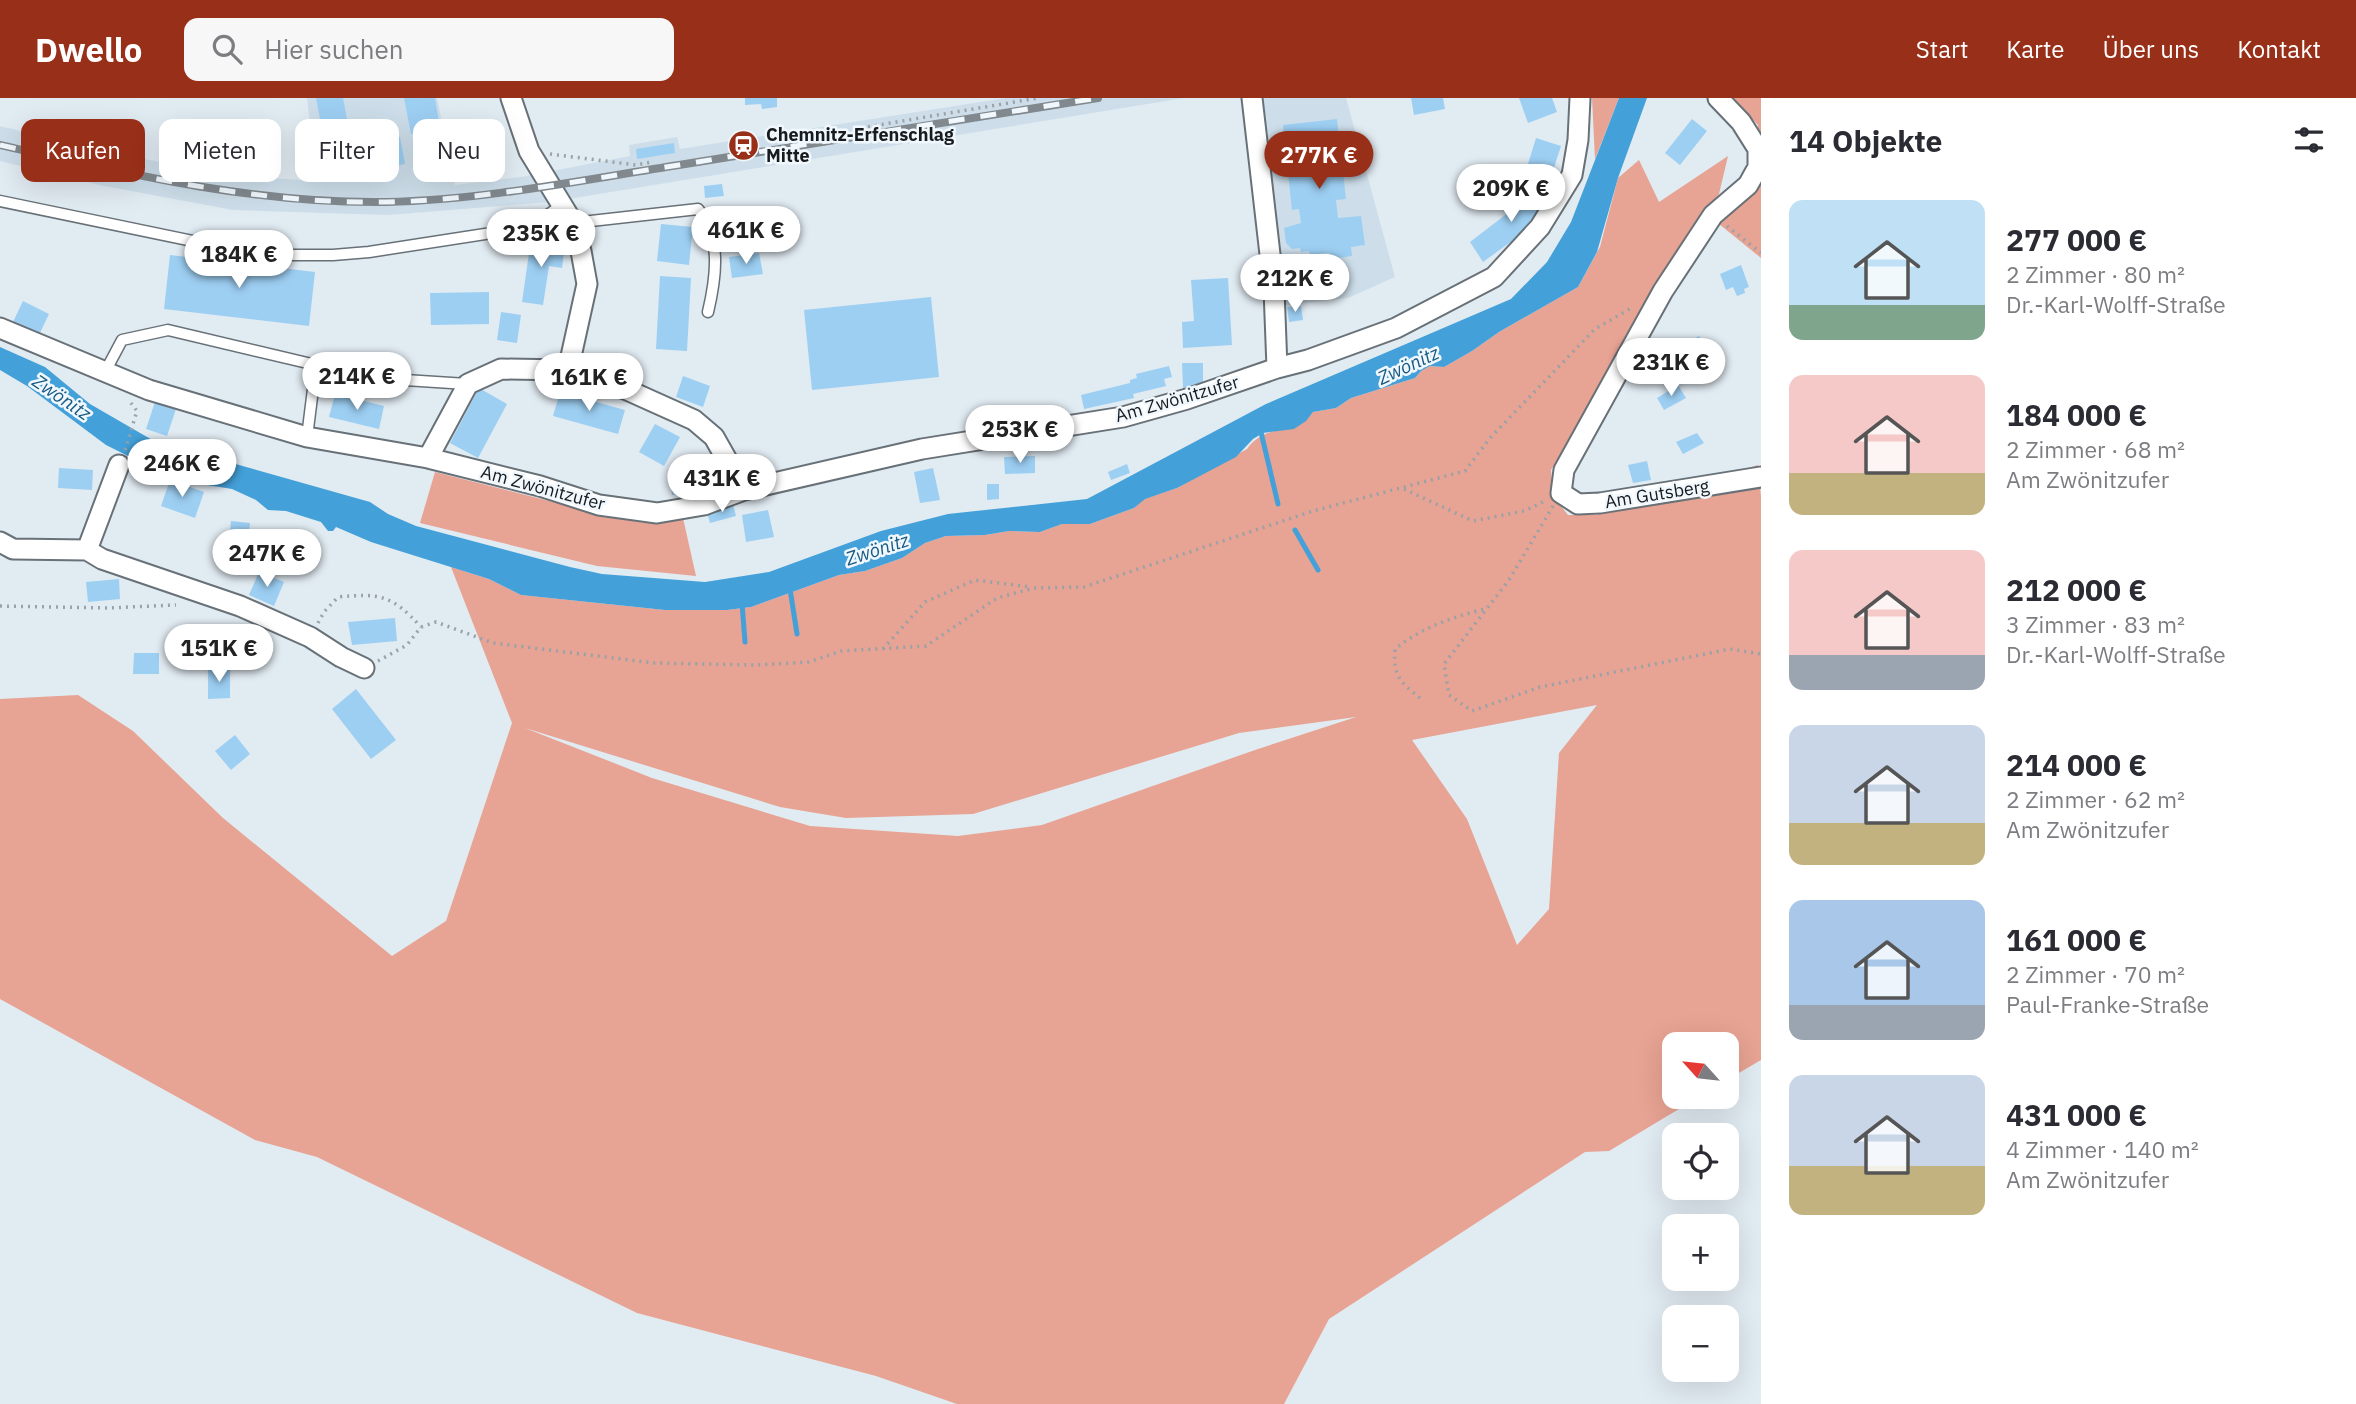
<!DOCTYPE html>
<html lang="de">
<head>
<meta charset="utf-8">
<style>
	:root { --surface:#fff; --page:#f7f7f7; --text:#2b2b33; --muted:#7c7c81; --accent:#982f18 }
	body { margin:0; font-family:"IBM Plex Sans",sans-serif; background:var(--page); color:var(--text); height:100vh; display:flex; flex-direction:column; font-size:26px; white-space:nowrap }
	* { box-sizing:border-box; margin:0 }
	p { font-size:23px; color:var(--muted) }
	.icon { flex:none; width:38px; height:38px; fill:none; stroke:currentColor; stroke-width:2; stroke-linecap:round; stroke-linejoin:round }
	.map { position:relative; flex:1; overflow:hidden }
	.drawer { display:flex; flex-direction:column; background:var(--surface); width:595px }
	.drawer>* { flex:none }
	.hud { position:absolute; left:21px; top:21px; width:665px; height:63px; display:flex; gap:14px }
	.needle { width:46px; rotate:297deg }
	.buttons { position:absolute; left:1662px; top:934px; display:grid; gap:14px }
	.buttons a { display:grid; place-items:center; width:77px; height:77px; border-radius:14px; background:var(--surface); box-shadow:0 7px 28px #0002; font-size:35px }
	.price { position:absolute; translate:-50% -60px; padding:0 16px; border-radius:24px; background:#fff; color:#222; font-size:23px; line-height:46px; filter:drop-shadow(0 2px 4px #0008) }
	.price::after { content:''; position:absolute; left:50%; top:42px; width:21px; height:16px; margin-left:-10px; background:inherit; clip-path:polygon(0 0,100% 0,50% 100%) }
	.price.on { background:var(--accent); color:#fff }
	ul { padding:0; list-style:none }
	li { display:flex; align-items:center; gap:21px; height:175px; padding:0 28px }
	li span { display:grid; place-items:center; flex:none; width:196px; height:140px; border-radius:14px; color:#555 }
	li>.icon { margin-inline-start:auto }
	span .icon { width:84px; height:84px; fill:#fffc; stroke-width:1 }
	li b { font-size:30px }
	h2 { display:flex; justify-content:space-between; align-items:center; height:84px; padding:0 28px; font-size:30px }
	.chip { padding:0 24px; border-radius:14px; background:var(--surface); box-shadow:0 7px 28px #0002; font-size:24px; line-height:63px }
	.chip.on { background:var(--accent); color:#fff }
	header { display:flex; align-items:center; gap:42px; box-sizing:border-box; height:98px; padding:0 35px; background:var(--accent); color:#fff }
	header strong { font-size:33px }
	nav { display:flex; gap:38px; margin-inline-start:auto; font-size:24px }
	.search { width:490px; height:63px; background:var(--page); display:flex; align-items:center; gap:18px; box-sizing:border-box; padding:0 24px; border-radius:14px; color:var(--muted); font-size:26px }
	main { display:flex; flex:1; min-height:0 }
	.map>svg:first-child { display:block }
	.built { fill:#cddeea }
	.green { fill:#e7a393; fill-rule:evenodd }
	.water { fill:#44a0d9 }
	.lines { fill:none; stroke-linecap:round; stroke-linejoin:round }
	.stream { stroke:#44a0d9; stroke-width:5 }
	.building { fill:#9dcff3 }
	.lane-casing { stroke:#687177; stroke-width:13 }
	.street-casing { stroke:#687177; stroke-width:23 }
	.path { stroke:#9aa1a7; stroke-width:3.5; stroke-dasharray:2 5; stroke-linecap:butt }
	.lane { stroke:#fff; stroke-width:10 }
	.street { stroke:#fff; stroke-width:19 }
	.rail-casing { stroke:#82898e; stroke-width:8 }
	.rail { stroke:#f0f8fe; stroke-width:5; stroke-dasharray:16; stroke-linecap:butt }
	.labels { text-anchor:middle; stroke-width:5; stroke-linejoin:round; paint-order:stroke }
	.poi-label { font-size:18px; font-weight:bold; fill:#181b1e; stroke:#f0f8fe; text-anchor:start }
	.street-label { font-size:18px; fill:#181b1e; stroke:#f0f8fe }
	.water-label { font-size:19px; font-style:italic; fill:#195b83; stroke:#f0f8fe }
</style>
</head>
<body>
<header>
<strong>Dwello</strong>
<div class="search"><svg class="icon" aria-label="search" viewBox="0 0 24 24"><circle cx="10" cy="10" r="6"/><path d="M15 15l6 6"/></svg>Hier suchen</div>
<nav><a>Start</a><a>Karte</a><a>Über uns</a><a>Kontakt</a></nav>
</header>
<main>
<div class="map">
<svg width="1761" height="1306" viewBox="0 0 1761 1306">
	<rect width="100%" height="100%" fill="#e1ebf2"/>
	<path class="built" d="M307,0H437L455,87L521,79L630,58L629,47L677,39L680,51L1006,0H1184L550,104L388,117L233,112L99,87L0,63V28L106,54L236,78L317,83Z
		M1261,0H1346L1395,179L1348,200L1282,208Z"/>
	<path class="green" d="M1592,0H1619L1595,61Z
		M1732,0H1761V160L1719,126L1752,77L1758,27Z
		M1728,58L1719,96L1693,130L1551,372L1553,398L1568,417H1596L1758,367L1761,399V962L1727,982V947H1675V999H1699L1609,1053L1585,1054L1329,1221L1284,1306H957L876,1278L637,1215L317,1059L255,1042L0,901V601L78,597L133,633L223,720L392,858L446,823L512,625L451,469L489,481L521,497L665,512H727L751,509L839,477L865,473L902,460L925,445L946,438L985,437L1009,433L1040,434L1062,426H1090L1134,410L1144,401L1177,390L1247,351C1266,324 1294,339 1313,314L1336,310L1351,300L1415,280L1421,273L1430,268L1444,269L1472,253L1499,234L1578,189L1600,149L1618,80L1639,62L1659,104ZM1597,607L1559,655L1549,811L1517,847L1467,721L1412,642ZM1356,619L1255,652L1042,727L958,738L810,728L652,680L525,630L780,709L846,720L973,716L1239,635Z
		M435,374L612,419L645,425L683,420L696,478L597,468L420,425Z"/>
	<path class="water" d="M1619,0H1647L1618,80L1597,154L1578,189L1499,234L1472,253L1444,269L1430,268L1421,273L1415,280L1351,300L1336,310L1313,314L1306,323L1294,331L1263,335L1253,341L1236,359L1177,390L1145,401L1134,410L1090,426H1062L1040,434L1009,433L985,437L946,438L925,445L902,460L865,473L839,477L751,509L727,512H665L521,497L489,481L371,444L336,429L333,433H328L321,424L286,413L268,412L256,402L232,391L189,384L160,374L106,347L27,288L0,272V249L45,269L90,306L154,343L370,404L388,416L416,428L570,469L602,476L705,484L769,474L881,433L948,416L1087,401L1266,306L1511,201L1547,164L1571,124Z"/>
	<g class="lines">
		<path class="stream" d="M1260,330L1278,406
			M1295,432L1318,472
			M790,491L797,536
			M742,505L745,544"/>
	</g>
	<path class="building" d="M316,0H343L352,48L326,53Z
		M404,0H435L440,30L411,36Z
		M745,0H777V9L762,11L761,6L745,7Z
		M1411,0H1443L1445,11L1414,17Z
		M1519,0H1552L1557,14L1528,25Z
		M1337,21L1346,101L1336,102L1338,120L1361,118L1365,147L1351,149L1352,158L1330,161L1329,155L1310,157L1309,153L1301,154L1300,150L1292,151L1286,145L1284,130L1301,125L1299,111L1292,112L1283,27Z
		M1692,21L1707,33L1680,67L1665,55Z
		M400,39L405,66L368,73L363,46Z
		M1536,40L1561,48L1552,76L1527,69Z
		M499,44L502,68L464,73L460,50Z
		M674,45L675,55L637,61L636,51Z
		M722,86L724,98L705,100L704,88Z
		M1529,86L1550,98L1527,132L1483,164L1470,144L1513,111Z
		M750,117L754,139L723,143L720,121Z
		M661,126L693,129L689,167L657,163Z
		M531,141L565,146L562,170L549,168L543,207L522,204Z
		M759,155L763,176L732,180L729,159Z
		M170,157L315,174L309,228L164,211Z
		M1741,167L1749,189L1744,191L1745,195L1737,198L1733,189L1726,192L1720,176Z
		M660,178L691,180L687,253L656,251Z
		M1228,180L1232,247L1183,250L1182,224L1194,223L1191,182Z
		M489,194V226L431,227L430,195Z
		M931,199L939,279L812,292L804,212Z
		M23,203L49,216L39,237L13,224Z
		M1301,208L1303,222L1289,224L1287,209Z
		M501,214L521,217L517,245L497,242Z
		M1699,238L1707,251L1695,258L1687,245Z
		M1182,265H1203V290H1183Z
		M1169,268L1172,279L1164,281L1166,288L1133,296L1134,300L1084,311L1081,297L1130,285V282L1137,280L1136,276Z
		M683,278L710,288L703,309L676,299Z
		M1678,287L1686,300L1664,312L1657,300Z
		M479,290L507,306L478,360L450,345Z
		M560,294L625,312L618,336L553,318Z
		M335,296L384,308L379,331L329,319Z
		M156,301L177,308L167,338L146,331Z
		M655,326L680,339L664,368L639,354Z
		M1697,335L1704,345L1683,356L1676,344Z
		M1035,358V375L1005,376L1004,359Z
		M1647,363L1651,382L1633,385L1628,367Z
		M1127,366L1130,375L1111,382L1108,374Z
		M59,370L93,372L92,392L58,390Z
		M933,370L940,402L920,405L914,374Z
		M704,372L707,392L672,397L669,377Z
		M170,382L204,394L195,420L161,408Z
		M987,386H999V401L987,402Z
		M733,406L736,418L710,425L707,414Z
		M768,412L774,439L746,444L742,417Z
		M231,423L250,425L248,444L229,442Z
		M259,474L284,484L274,508L249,497Z
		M119,481L120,501L88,504L86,484Z
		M395,520L397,543L352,547L348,524Z
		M134,555H159V576H133Z
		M208,571H230V600L208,601Z
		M356,591L396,642L371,661L332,611Z
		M235,637L250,656L231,672L215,653Z"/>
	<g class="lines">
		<defs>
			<path id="lane" d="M0,103L260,157H333L369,154L530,129L561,108
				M573,125L698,111C722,140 716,180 708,214
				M105,274L122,242L168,232L316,267L405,282L467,286
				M307,339L316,267"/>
			<path id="street" d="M511,0L529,53L573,125L581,153L587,186L568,272
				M1252,0L1274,191L1277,270
				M1718,0L1741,24L1758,51V69L1748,87L1713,117L1663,193L1564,372L1561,395L1578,406L1600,405L1761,379
				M0,230L149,292L307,339L428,360L540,388L599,407L657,415L704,407L744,392L922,351L1123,319L1187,301L1277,270L1308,262L1396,230L1494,179L1540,129L1572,77L1578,42L1580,0
				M428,360L468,286L501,271L568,272L625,291L694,322L714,339L744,392
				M0,444L13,451L87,452L102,461L240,508L310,539L341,559L364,570
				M87,452L119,367"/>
		</defs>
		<use href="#lane" class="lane-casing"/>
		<use href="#street" class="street-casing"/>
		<path class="path" d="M861,30L1038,0
			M550,56L636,67L652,64
			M1727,128L1761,155
			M125,352L137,313L131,305
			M1404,391L1473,423L1524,413L1547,402
			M1553,408L1509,482L1444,566L1449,597L1472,613L1540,589L1730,551L1761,556
			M0,508L107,510L176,507
			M318,525L324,514L338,499C380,495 392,497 421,529
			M883,551L925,504L975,482L1030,489
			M378,563L407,547L421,529L436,524L493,545L654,565L756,567L809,564L841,553L926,548L997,500L1034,490L1084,489L1313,413L1465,373L1490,340L1595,231L1633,209
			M1420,600C1400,584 1393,578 1395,551C1421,530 1452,519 1485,511"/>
		<use href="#lane" class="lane"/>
		<use href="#street" class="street"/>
		<defs>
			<path id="rail" d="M0,47C128,76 254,106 386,104C484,102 582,82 679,67C818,44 958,22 1098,0"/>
		</defs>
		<use href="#rail" class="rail-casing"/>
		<use href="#rail" class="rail"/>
	</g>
	<defs>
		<symbol id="station-disc" viewBox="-11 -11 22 22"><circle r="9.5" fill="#982f18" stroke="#f0f8fe"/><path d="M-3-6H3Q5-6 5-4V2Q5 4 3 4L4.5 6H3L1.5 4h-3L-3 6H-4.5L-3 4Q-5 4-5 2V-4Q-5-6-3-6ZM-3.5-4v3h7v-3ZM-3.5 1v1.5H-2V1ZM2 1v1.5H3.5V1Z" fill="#fff"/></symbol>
	</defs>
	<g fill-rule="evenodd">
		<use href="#station-disc" x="726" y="30" width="35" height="35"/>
	</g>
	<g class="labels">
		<g class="poi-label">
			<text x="766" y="43">Chemnitz-Erfenschlag<tspan x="766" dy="21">Mitte</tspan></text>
		</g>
		<g class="street-label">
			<text transform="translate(1177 301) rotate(-16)" y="6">Am Zwönitzufer</text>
			<text transform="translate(543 390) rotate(15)" y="6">Am Zwönitzufer</text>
			<text transform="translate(1657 396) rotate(-9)" y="6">Am Gutsberg</text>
		</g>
		<g class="water-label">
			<text transform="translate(1408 267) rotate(-25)" y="7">Zwönitz</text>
			<text transform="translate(62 299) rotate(34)" y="7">Zwönitz</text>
			<text transform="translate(877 451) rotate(-18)" y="7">Zwönitz</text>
		</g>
	</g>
</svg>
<div class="buttons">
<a><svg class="needle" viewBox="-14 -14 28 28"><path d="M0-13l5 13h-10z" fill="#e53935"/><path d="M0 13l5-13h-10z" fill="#7c7c81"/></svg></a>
<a><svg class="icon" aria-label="locate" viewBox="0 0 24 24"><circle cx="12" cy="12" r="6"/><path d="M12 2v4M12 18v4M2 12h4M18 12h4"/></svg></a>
<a>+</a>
<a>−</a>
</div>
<b class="price on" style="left:1319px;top:93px">277K €</b>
<b class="price" style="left:1511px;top:126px">209K €</b>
<b class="price" style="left:746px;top:168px">461K €</b>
<b class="price" style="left:541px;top:171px">235K €</b>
<b class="price" style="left:239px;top:192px">184K €</b>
<b class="price" style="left:1295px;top:216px">212K €</b>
<b class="price" style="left:1671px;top:300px">231K €</b>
<b class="price" style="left:357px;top:314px">214K €</b>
<b class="price" style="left:589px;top:315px">161K €</b>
<b class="price" style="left:1020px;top:367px">253K €</b>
<b class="price" style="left:182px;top:401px">246K €</b>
<b class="price" style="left:722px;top:416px">431K €</b>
<b class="price" style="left:267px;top:491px">247K €</b>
<b class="price" style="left:219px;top:586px">151K €</b>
<div class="hud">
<a class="chip on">Kaufen</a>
<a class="chip">Mieten</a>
<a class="chip">Filter</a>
<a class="chip">Neu</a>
</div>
</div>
<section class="drawer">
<h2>14 Objekte<svg class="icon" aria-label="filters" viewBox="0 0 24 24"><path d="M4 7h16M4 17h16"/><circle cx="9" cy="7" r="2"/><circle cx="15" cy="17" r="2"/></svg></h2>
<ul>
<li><span style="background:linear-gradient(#bfe0f5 75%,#7fa58c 0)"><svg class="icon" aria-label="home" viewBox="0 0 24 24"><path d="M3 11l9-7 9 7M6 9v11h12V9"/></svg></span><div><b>277 000 €</b><p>2 Zimmer · 80 m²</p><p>Dr.-Karl-Wolff-Straße</p></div></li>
<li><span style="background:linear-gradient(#f6c9c9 70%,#c2b280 0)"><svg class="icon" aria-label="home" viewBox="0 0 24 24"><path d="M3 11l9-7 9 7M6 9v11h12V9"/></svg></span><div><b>184 000 €</b><p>2 Zimmer · 68 m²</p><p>Am Zwönitzufer</p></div></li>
<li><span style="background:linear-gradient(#f6c9c9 75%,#9aa5b1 0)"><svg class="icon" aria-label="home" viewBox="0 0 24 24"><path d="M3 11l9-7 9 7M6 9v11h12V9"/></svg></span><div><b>212 000 €</b><p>3 Zimmer · 83 m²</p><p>Dr.-Karl-Wolff-Straße</p></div></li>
<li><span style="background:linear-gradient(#c9d6e8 70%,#c2b280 0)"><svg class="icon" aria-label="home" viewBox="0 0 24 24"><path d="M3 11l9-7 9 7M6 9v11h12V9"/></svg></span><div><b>214 000 €</b><p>2 Zimmer · 62 m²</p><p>Am Zwönitzufer</p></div></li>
<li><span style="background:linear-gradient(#a9c7e8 75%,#9aa5b1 0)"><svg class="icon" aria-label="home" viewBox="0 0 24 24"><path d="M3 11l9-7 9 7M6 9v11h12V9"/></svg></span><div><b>161 000 €</b><p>2 Zimmer · 70 m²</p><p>Paul-Franke-Straße</p></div></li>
<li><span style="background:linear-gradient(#c9d6e8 65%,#c2b280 0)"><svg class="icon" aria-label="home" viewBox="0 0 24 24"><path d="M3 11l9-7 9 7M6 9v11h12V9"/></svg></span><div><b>431 000 €</b><p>4 Zimmer · 140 m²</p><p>Am Zwönitzufer</p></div></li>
</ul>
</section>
</main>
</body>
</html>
